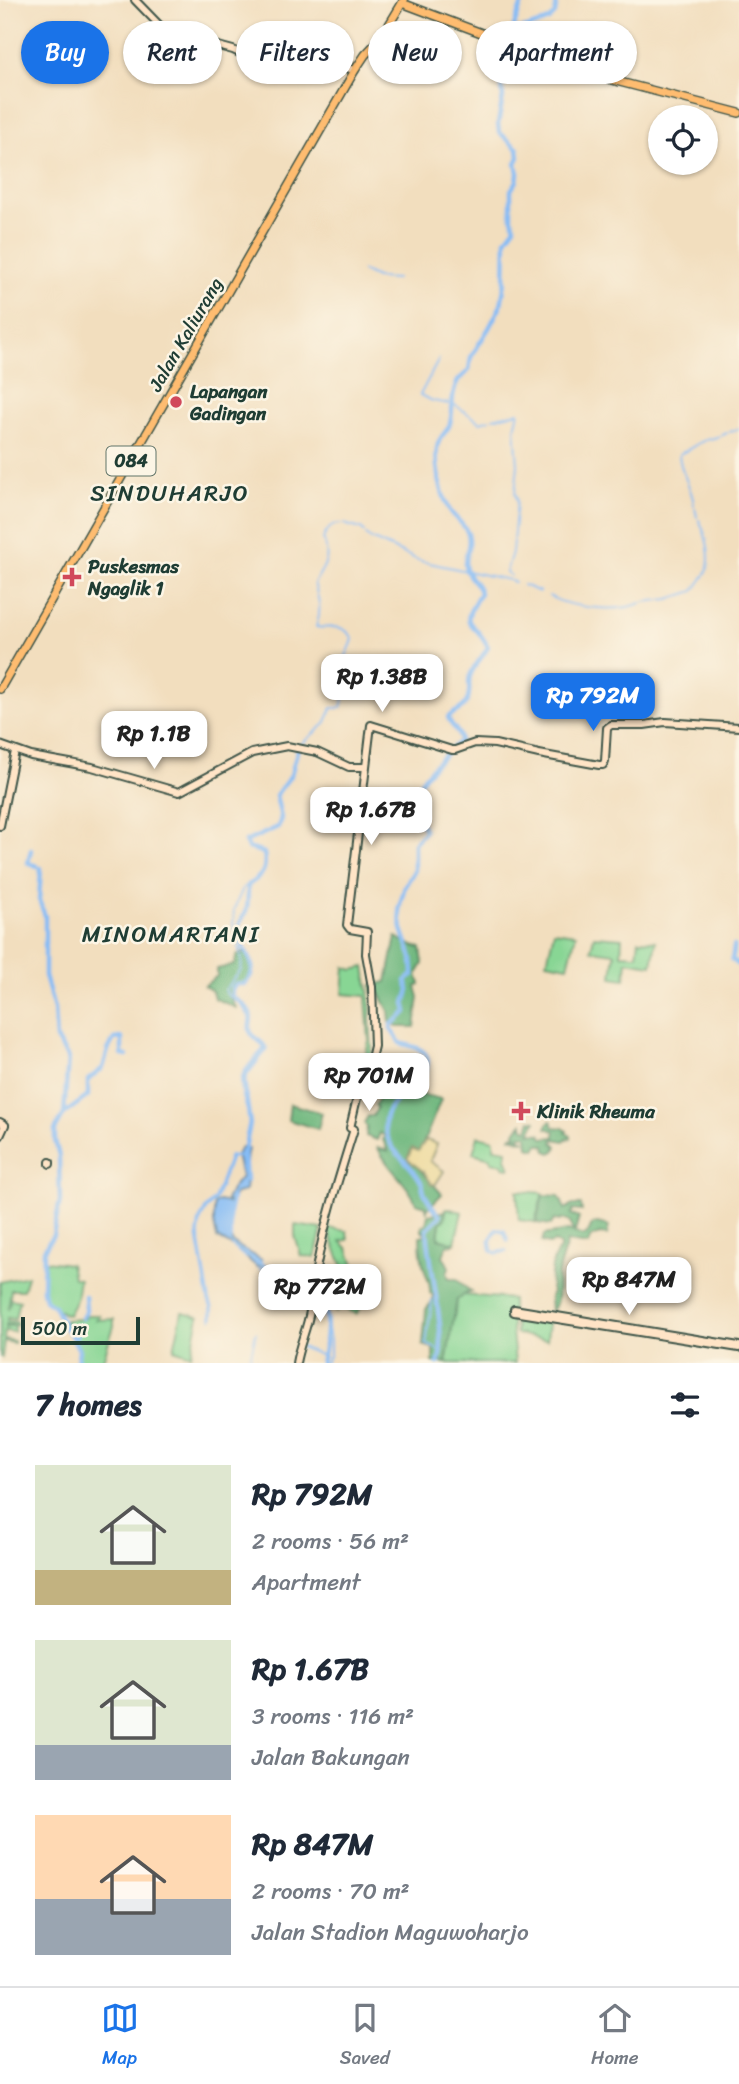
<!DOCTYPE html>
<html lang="en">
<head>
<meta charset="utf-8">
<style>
	:root { --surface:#fff; --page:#f2f2f3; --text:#1f2937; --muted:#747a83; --line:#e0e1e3; --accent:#1a73e8 }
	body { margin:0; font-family:Sriracha,sans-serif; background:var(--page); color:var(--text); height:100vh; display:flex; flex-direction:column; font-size:26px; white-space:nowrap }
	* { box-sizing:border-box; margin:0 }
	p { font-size:23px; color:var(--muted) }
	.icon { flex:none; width:38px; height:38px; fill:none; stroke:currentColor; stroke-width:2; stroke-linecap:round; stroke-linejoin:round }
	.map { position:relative; height:1363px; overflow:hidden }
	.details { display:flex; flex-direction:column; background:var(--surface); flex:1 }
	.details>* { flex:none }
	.hud { position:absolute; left:21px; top:21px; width:698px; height:63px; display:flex; gap:14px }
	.tools { position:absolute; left:648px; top:105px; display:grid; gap:14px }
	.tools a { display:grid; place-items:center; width:70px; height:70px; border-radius:50%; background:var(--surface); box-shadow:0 2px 5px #0004; font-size:35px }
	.scale { position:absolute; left:21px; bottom:18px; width:119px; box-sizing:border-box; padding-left:7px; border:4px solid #1f3d34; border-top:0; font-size:19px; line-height:24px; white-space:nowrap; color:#1f3d34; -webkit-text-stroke:5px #fcf5e5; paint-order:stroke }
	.price { position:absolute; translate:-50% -60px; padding:0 16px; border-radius:14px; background:#fff; color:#222; font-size:23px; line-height:46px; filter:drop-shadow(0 2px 4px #0008) }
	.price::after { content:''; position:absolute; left:50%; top:42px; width:21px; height:16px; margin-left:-10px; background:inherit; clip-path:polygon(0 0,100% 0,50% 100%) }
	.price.current { background:var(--accent); color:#fff }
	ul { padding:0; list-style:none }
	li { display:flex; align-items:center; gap:21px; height:175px; padding:0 35px }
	li span { display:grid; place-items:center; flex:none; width:196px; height:140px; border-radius:0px; color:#555 }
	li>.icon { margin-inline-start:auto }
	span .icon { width:84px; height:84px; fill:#fffc; stroke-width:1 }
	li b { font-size:30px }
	h2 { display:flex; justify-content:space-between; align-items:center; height:84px; padding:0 35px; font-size:30px }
	.chip { padding:0 24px; border-radius:32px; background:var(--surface); box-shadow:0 2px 5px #0004; font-size:24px; line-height:63px }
	.chip.current { background:var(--accent); color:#fff }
	.tabs { display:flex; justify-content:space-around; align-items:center; height:98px; border-top:2px solid var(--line); background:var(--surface); font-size:19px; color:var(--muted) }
	.tabs a { display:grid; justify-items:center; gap:4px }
	.tabs .current { color:var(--accent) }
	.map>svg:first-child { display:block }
	.green { fill:#88d694; stroke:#548a64; stroke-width:2 }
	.forest { fill:#6eb77e; stroke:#467a59; stroke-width:2 }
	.sand { fill:#eeda9e; stroke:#868c69; stroke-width:2 }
	.water { fill:#86bcf5; stroke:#527c94; stroke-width:2 }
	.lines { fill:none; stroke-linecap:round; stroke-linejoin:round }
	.stream { stroke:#86bcf5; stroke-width:2 }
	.canal { stroke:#86bcf5; stroke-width:3.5 }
	.river { stroke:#86bcf5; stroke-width:4.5 }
	.secondary-casing { stroke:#3f5549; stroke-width:10 }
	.primary-casing { stroke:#3f5549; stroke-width:10 }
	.secondary { stroke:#ffe4c6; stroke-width:6 }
	.primary { stroke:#febc70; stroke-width:7 }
	.poi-dot { fill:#d1495b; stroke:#fcf5e5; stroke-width:2.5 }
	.labels { text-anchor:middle; stroke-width:5; stroke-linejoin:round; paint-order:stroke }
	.shield { fill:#fcf5e5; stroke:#617469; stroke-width:2 }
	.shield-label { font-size:18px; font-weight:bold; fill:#1f3d34 }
	.street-label { font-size:19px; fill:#1f3d34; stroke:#fcf5e5 }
	.poi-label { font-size:19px; font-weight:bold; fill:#1f3d34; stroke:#fcf5e5; text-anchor:start }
	.quarter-label { font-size:23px; letter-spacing:2px; fill:#1f3d34; stroke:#fcf5e5 }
</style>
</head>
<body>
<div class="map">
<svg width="739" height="1363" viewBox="0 0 739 1363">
	<rect width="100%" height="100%" fill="#fcf5e5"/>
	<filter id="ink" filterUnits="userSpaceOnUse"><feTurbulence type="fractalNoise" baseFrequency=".0143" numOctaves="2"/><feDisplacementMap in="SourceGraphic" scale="14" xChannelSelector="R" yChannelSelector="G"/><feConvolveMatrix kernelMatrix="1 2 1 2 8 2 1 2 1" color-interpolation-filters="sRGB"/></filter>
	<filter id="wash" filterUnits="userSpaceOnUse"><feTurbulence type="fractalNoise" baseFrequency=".00686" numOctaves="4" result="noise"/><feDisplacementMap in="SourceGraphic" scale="28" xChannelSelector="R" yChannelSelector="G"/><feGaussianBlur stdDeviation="1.57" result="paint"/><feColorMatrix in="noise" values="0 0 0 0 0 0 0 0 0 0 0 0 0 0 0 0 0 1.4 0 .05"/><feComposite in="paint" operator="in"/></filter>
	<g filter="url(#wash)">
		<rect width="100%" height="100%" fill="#f2debe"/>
		<path class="green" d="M554,931L576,934L568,966L547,962Z
			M594,936L622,938L621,954L637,955L639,940L656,941L652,965L627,961L625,979L612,977L615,953L591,950Z
			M345,967L353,970L365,967L371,1005L370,1019L372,1051L369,1062L364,1061L369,1041L366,996L343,994Z
			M478,1136L494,1140V1148L507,1150L506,1158L510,1168L503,1167V1164L491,1162V1158L473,1153Z
			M517,1191L543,1193L535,1222L519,1220Z
			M446,1208L462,1212L455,1243L438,1238L440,1223L444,1220Z
			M295,1225L322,1229L315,1257L301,1256L295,1236Z
			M327,1228L347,1231L348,1240L341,1241L348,1249L361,1283L377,1287L374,1297H369L356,1314L340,1306L336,1312L328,1303L330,1301L318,1284L323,1280L335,1283L346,1282L347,1276Z
			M45,1261L70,1264L73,1278L79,1279L76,1300L68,1315C59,1314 54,1304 45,1300L43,1290Z
			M27,1276L23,1290H11L8,1309L11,1299L20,1301L18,1304L15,1319L7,1318V1321L16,1322L17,1325L6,1324V1329L7,1326H14V1332L5,1331L4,1339L14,1341V1343L4,1341L2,1358L0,1357V1282Z
			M462,1295L512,1299V1331L515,1363H446L457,1299Z
			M182,1312L199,1316L191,1355L174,1349Z
			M515,1314L546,1319L549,1322L547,1340L516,1334Z
			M85,1315H100L99,1318L95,1320L114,1319V1326L102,1363H77L80,1349L66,1328L65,1320L85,1319Z"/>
		<path class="forest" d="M396,937L413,946L421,948L423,964L417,974L420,984L416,987L419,997L415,1027H399L390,1022L389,1011L380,994L373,993L372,985L387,982Z
			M245,952C252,964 255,974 244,984H236L231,989L230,996L236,1008L214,998L212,991L204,986L217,976V969L234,965L237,955Z
			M386,1086L441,1099L415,1164L442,1194L427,1209V1212L426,1206L416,1203C408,1182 387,1169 378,1148L388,1151L383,1140L385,1136L380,1133L377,1140L366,1136L367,1127L364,1123L368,1116H373L377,1108L375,1105Z
			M290,1104L322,1113L318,1129L288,1120Z
			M531,1120L536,1121L530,1133L540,1134L543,1138L555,1137V1131L546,1128L549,1122L551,1121L554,1127L563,1128L567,1131L566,1133L571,1136V1138L566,1139L564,1141L554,1139L553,1142L557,1146L555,1151L551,1153L546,1151L545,1146L539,1144L536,1149L528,1147L527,1135H520V1137L525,1141L511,1137L512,1135L517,1136L515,1132L523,1123L524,1128L528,1129Z
			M543,1195L559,1196L565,1209L573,1205H581L582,1211L573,1210L571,1214L579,1218L575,1232L572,1229L570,1222L562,1219L560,1221L554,1220L551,1225L536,1223Z
			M446,1211L444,1220L440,1223L438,1238L455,1243L453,1245H447L443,1256L449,1267L447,1273L449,1279H457L471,1292L462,1295L461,1298L457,1299L446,1363L433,1362V1348L423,1345L426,1309L433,1301V1295L430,1293C431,1283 427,1279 425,1271C421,1260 420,1247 420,1236L426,1235L425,1232L422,1231V1226L426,1224L428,1215Z
			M597,1223L609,1226L607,1235L600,1234L592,1237L588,1245L567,1242C564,1253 559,1264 558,1275C557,1288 560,1303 551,1312L550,1296L552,1293C549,1281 551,1257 560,1249V1245L555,1242L549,1244L542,1242L544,1235L568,1231L584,1236L588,1233L592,1225Z"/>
		<path class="sand" d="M426,1140L437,1144L430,1161L444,1171L435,1185L432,1184L424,1172L407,1159L412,1148L418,1151Z"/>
		<path class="water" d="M241,1147L248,1149C244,1163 247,1177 245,1191L236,1193L229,1204L231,1239L233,1243L262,1260L260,1267H257L234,1247L217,1238L214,1223V1204L219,1201L229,1203L226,1200L232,1188L241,1177L236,1155Z"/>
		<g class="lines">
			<path class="stream" d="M362,271L376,278L396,279
				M439,359L420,395L433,401L455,405L480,422L490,419
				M493,418L519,412L515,428L518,465L515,493L517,501L512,552L506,572L511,576
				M730,432L739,429
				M694,505C692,486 680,474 679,454C687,451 692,447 699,443C708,438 716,439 727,433
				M695,508L697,517
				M699,520C706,533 713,559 706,573
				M344,524L361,529L364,532
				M366,535L369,538L418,560
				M420,561L509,580
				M511,581L515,582
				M523,585L540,592
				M549,596C570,608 619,613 641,603
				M644,602L669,599L694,591L705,575
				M300,745L325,724L332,708H341C347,688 343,678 345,660C346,652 352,647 353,638C340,621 333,630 316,627C322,609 319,600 314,583C325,566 331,558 323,539C326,531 332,523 341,524
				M229,997L225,990L241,970L242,960L233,924L234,909L243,888L248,885
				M242,1006L250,1018C247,1039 254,1033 264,1048C257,1056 246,1066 242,1076C239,1085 245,1108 250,1116L243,1150
				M232,1246L246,1258
				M259,1268L287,1285L310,1292
				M323,1301L330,1341V1354L325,1363
				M324,1301L328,1303C334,1299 344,1301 350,1304
				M432,1301L426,1344L441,1351
				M301,1347L325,1357
				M249,1363L256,1332"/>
			<path class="canal" d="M198,1234L200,1220L206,1209L215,1199L230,1157L238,1156
				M198,1235L209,1300L212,1308V1318
				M506,1251L497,1253L492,1251L490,1240L497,1229L504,1231L508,1241"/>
			<path class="river" d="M527,28L549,20L555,14L557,0
				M505,51C513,35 515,17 524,0
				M31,850L28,863L37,866
				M41,868L39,900L45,916V976L54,1009L56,1039L68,1058L64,1114L88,1096V1080L103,1068L108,1050L114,1039L122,1038V1055L127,1056
				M734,946L732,960L739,965
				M64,1114L55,1130V1141L59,1156L60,1201L53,1235L44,1250L43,1290L45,1300L54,1306L65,1328L70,1333L79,1350L77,1363
				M246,1181L244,1153L250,1124L244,1080L247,1073L266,1049C263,1041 255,1040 251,1033C247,1026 254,1018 249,1011C246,1004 237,1001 232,996V989L236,984H244C264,966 242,954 239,934C237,922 245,917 247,908C248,900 248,892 248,885C262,876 267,871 264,853L248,848L245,842L278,827L281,818L276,795L291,775L298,748
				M230,1238L229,1213L232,1199
				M259,1262C267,1268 276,1276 285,1282C294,1287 307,1284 316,1290C333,1301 325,1346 321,1363
				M82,1318L86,1310L85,1296
				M74,1341L80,1325
				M438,1363C448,1343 428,1257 427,1229L440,1216C435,1209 428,1202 425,1194C423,1191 423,1187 422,1184C412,1160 387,1155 385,1125C384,1115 391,1103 400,1098C409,1093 402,1100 410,1094C416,1090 420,1083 423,1077C436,1052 421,1048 400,1043L391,1029V1025L407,1012L405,1003L409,990L406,981L413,975L412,958L402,929L399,908L405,886L414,871V843L425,831C422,822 414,815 412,807C407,788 446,753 460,741C461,732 450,726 448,717C457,710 468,708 469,693C470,687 468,682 470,676C474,665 483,657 488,647C473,616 457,631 480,593C478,582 466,577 465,565C464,554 472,546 468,534C465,524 454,518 449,509C441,493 432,458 439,441C442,434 449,430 450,423C454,409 450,394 458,381C461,377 466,374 469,370L471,357L489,328L501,305L505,282L506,239L515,227L511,216V190L517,181L518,173L516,163L519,157L518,149L499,132L498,124L503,97L501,79L496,63L497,57L518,41L523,28H525"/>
		</g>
	</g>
	<g filter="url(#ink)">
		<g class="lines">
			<defs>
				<path id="secondary" d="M135,0L166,32L233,50L252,59L334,65L355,70
					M0,745L31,756L92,767L179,792L252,753L287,746L317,752L349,767H365
					M0,826L15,751
					M0,1122L5,1125L0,1136
					M50,1162V1164
					M739,1346L514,1309V1312L739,1348
					M296,1363C299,1345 307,1329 310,1311C314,1296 314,1280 317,1264C326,1218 340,1174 354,1129L350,1128L360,1085L370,1063L374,1046L372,987L366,954L367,932L350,929L347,925L371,725L452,750H455L475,743L495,744L539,754L599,765H603L605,761L607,728L611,725H644L665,722L739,727"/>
				<path id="primary" d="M402,3L500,40L527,46L593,75L739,113
					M0,689L355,70L365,55L381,38L404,0"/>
			</defs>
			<use href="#secondary" class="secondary-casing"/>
			<use href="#primary" class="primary-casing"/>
			<use href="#secondary" class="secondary"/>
			<use href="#primary" class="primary"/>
		</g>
	</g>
	<g class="poi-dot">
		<circle cx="176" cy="402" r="7"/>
		<path d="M68.5 566.5h7v7h7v7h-7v7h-7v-7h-7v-7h7z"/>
		<path d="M517.5 1100.5h7v7h7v7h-7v7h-7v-7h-7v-7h7z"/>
	</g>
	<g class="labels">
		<rect class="shield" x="106.5" y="446.5" width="49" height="29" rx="5"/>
		<g class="shield-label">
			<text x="131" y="467">084</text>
		</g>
		<g class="street-label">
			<text transform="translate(185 334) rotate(-60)" y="7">Jalan Kaliurang</text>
		</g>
		<g class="poi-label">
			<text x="190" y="398">Lapangan<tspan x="190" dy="22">Gadingan</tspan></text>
			<text x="88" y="573">Puskesmas<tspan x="88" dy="22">Ngaglik 1</tspan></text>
			<text x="537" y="1118">Klinik Rheuma</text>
		</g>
		<g class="quarter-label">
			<text x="170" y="501">SINDUHARJO</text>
			<text x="171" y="942">MINOMARTANI</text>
		</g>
	</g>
</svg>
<div class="tools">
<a><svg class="icon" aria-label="locate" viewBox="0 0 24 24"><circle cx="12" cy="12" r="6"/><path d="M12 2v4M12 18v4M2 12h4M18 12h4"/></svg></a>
</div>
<div class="scale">500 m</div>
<b class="price" style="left:382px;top:714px">Rp 1.38B</b>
<b class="price current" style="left:593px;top:733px">Rp 792M</b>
<b class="price" style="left:154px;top:771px">Rp 1.1B</b>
<b class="price" style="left:371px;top:847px">Rp 1.67B</b>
<b class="price" style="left:369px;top:1113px">Rp 701M</b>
<b class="price" style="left:629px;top:1317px">Rp 847M</b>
<b class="price" style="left:320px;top:1324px">Rp 772M</b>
<div class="hud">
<a class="chip current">Buy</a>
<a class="chip">Rent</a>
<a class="chip">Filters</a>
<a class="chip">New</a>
<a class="chip">Apartment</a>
</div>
</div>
<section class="details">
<h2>7 homes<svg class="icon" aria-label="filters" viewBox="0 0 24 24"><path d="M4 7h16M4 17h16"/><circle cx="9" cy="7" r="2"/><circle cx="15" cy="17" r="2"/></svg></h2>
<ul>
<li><span style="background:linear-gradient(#dfe7d0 75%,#c2b280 0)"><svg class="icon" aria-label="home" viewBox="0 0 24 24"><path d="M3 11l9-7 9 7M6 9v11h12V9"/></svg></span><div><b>Rp 792M</b><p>2 rooms · 56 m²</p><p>Apartment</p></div></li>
<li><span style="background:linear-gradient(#dfe7d0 75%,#9aa5b1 0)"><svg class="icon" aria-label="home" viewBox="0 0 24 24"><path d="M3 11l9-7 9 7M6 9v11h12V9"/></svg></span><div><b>Rp 1.67B</b><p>3 rooms · 116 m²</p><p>Jalan Bakungan</p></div></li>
<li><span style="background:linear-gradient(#ffd9b3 60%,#9aa5b1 0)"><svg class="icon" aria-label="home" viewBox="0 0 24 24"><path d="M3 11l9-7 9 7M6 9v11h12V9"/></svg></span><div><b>Rp 847M</b><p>2 rooms · 70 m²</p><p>Jalan Stadion Maguwoharjo</p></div></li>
</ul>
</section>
<nav class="tabs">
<a class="current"><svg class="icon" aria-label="map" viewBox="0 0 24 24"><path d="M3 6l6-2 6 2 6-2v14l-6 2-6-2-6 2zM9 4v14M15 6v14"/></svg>Map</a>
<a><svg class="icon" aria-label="saved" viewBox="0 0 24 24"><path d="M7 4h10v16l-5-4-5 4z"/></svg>Saved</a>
<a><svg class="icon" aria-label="home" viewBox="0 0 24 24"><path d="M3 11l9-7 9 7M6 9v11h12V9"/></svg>Home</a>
</nav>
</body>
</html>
